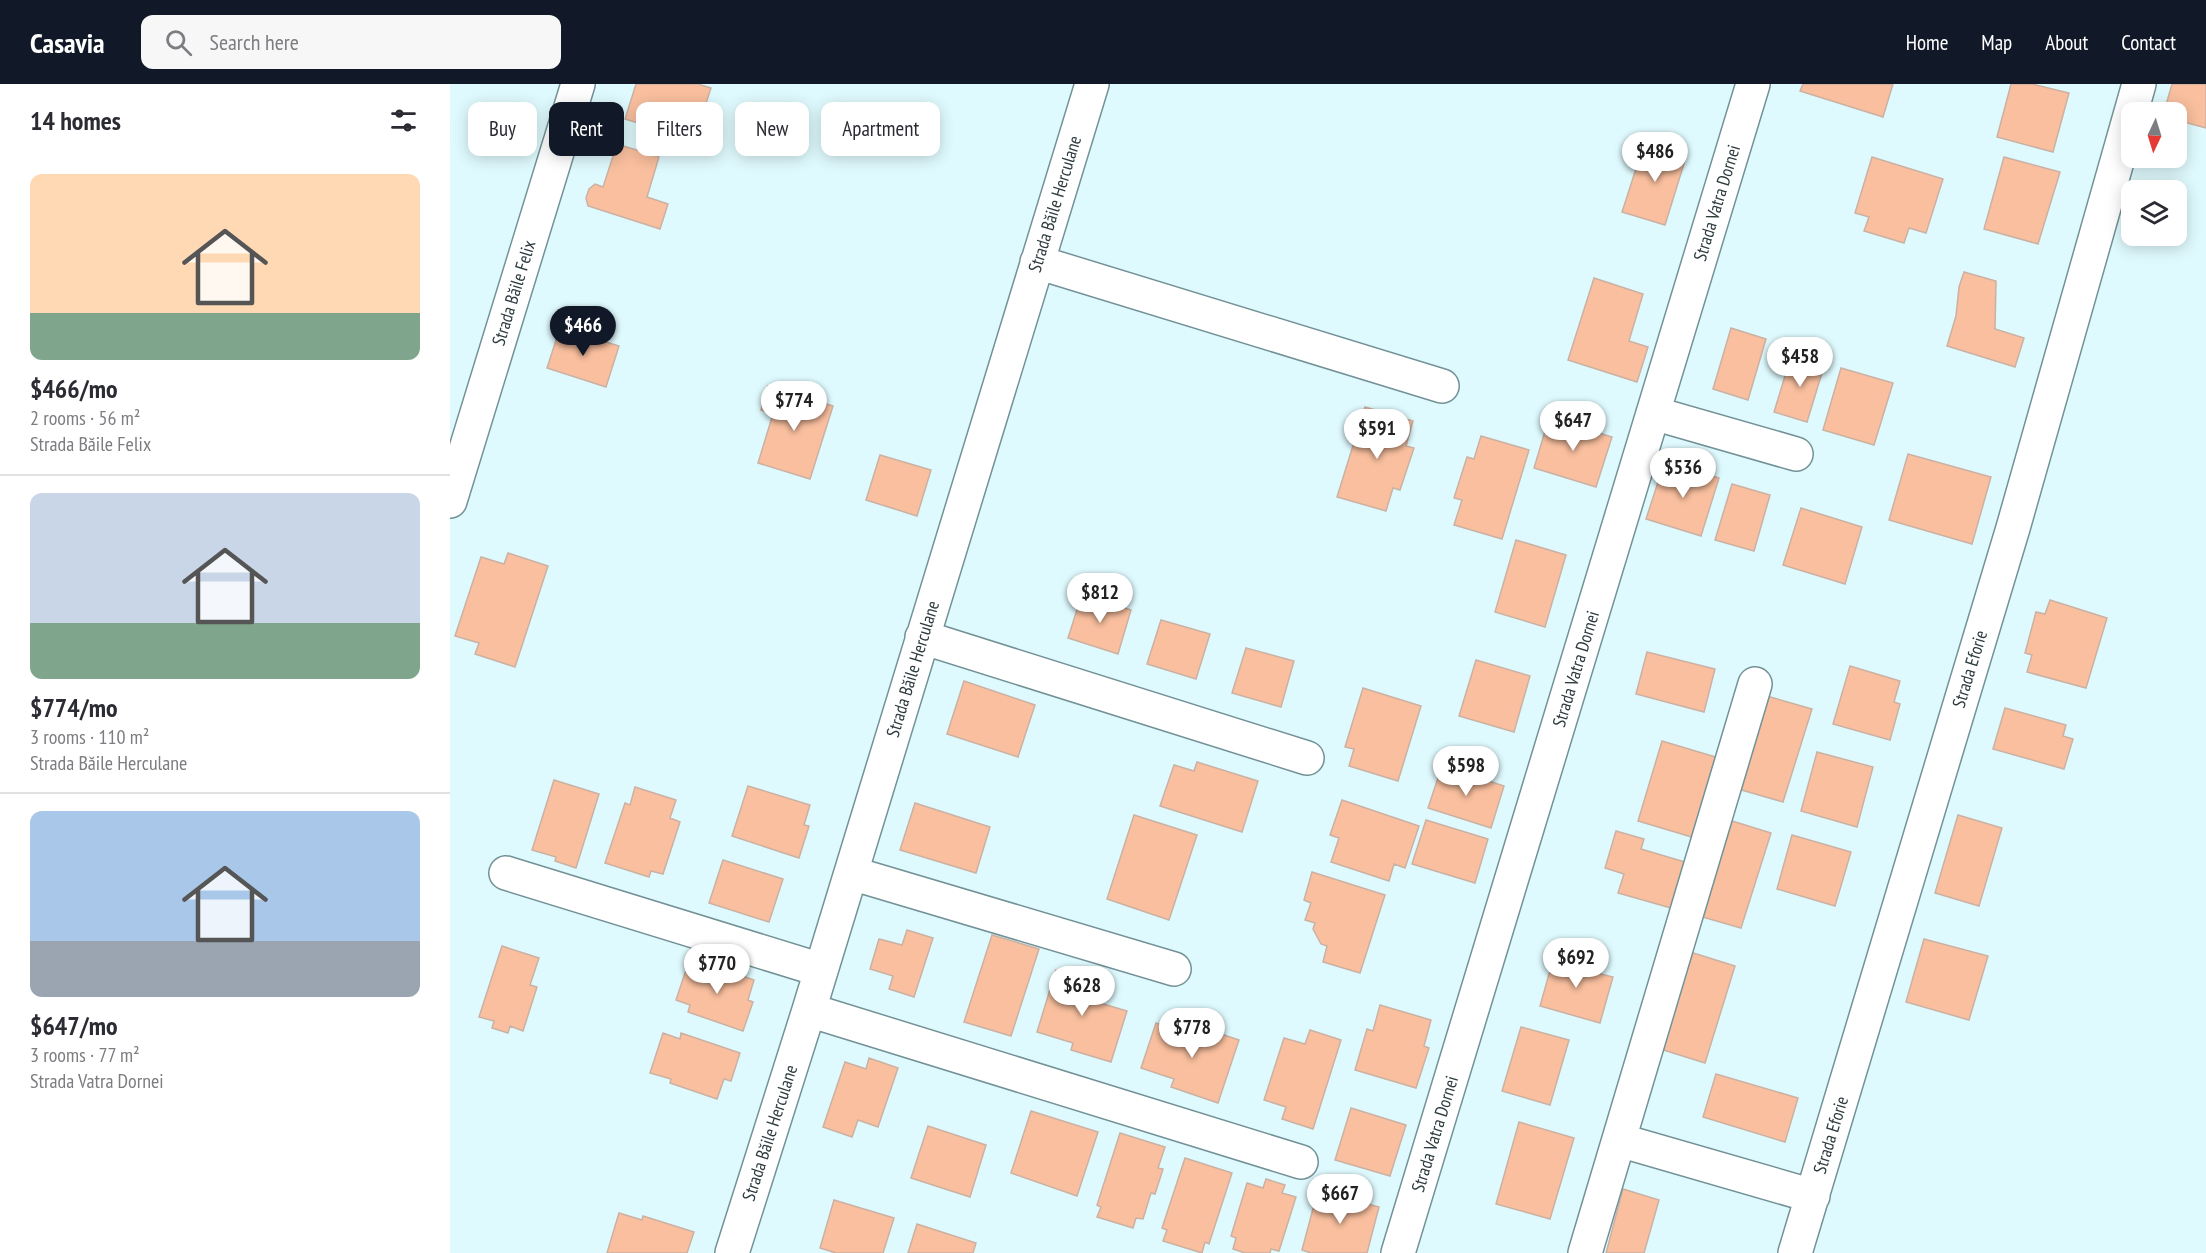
<!DOCTYPE html>
<html lang="en">
<head>
<meta charset="utf-8">
<style>
	:root { --surface:#fff; --page:#f7f7f7; --text:#2b2b33; --muted:#7c7c81; --line:#e1e1e2; --accent:#111827 }
	body { margin:0; font-family:"PT Sans Narrow",sans-serif; background:var(--page); color:var(--text); height:100vh; display:flex; flex-direction:column; font-size:22px; white-space:nowrap }
	* { box-sizing:border-box; margin:0 }
	p { font-size:20px; color:var(--muted) }
	.icon { flex:none; width:33px; height:33px; fill:none; stroke:currentColor; stroke-width:2; stroke-linecap:round; stroke-linejoin:round }
	.map { position:relative; flex:1; overflow:hidden }
	.sheet { display:flex; flex-direction:column; background:var(--surface); width:450px }
	.sheet>* { flex:none }
	.banner { position:absolute; left:18px; top:18px; width:570px; height:54px; display:flex; gap:12px }
	.needle { width:39px; rotate:184deg }
	.buttons { position:absolute; left:1671px; top:18px; display:grid; gap:12px }
	.buttons a { display:grid; place-items:center; width:66px; height:66px; border-radius:12px; background:var(--surface); box-shadow:0 3px 15px #0003; font-size:30px }
	.price { position:absolute; translate:-50% -51px; padding:0 14px; border-radius:21px; background:#fff; color:#222; font-size:20px; line-height:39px; filter:drop-shadow(0 2px 3px #0008) }
	.price::after { content:''; position:absolute; left:50%; top:36px; width:18px; height:14px; margin-left:-9px; background:inherit; clip-path:polygon(0 0,100% 0,50% 100%) }
	.price.active { background:var(--accent); color:#fff }
	ul { padding:0; list-style:none }
	li { display:grid; align-content:center; gap:12px; height:318px; padding:0 30px }
	li+li { border-top:2px solid var(--line) }
	li span { display:grid; place-items:center; height:186px; border-radius:12px; color:#555 }
	li>.icon { margin-inline-start:auto }
	span .icon { width:108px; height:108px; fill:#fffc; stroke-width:1 }
	li b { font-size:26px }
	h2 { display:flex; justify-content:space-between; align-items:center; height:72px; padding:0 30px; font-size:26px }
	.chip { padding:0 21px; border-radius:12px; background:var(--surface); box-shadow:0 3px 15px #0003; font-size:21px; line-height:54px }
	.chip.active { background:var(--accent); color:#fff }
	header { display:flex; align-items:center; gap:36px; box-sizing:border-box; height:84px; padding:0 30px; background:var(--accent); color:#fff }
	header strong { font-size:28px }
	nav { display:flex; gap:33px; margin-inline-start:auto; font-size:21px }
	.search { width:420px; height:54px; background:var(--page); display:flex; align-items:center; gap:15px; box-sizing:border-box; padding:0 21px; border-radius:12px; color:var(--muted); font-size:22px }
	main { display:flex; flex:1; min-height:0 }
	.map>svg:first-child { display:block }
	.building { fill:#f9bf9e; stroke:#cbb1a3; stroke-width:1.5 }
	.lines { fill:none; stroke-linecap:round; stroke-linejoin:round }
	.minor-casing { stroke:#739297; stroke-width:36 }
	.minor { stroke:#fff; stroke-width:33 }
	.labels { text-anchor:middle; stroke-width:5; stroke-linejoin:round; paint-order:stroke }
	.street-label { font-size:18px; fill:#2e3b3e; stroke:#fff }
</style>
</head>
<body>
<header>
<strong>Casavia</strong>
<div class="search"><svg class="icon" aria-label="search" viewBox="0 0 24 24"><circle cx="10" cy="10" r="6"/><path d="M15 15l6 6"/></svg>Search here</div>
<nav><a>Home</a><a>Map</a><a>About</a><a>Contact</a></nav>
</header>
<main>
<section class="sheet">
<h2>14 homes<svg class="icon" aria-label="filters" viewBox="0 0 24 24"><path d="M4 7h16M4 17h16"/><circle cx="9" cy="7" r="2"/><circle cx="15" cy="17" r="2"/></svg></h2>
<ul>
<li><span style="background:linear-gradient(#ffd9b3 75%,#7fa58c 0)"><svg class="icon" aria-label="home" viewBox="0 0 24 24"><path d="M3 11l9-7 9 7M6 9v11h12V9"/></svg></span><div><b>$466/mo</b><p>2 rooms · 56 m²</p><p>Strada Băile Felix</p></div></li>
<li><span style="background:linear-gradient(#c9d6e8 70%,#7fa58c 0)"><svg class="icon" aria-label="home" viewBox="0 0 24 24"><path d="M3 11l9-7 9 7M6 9v11h12V9"/></svg></span><div><b>$774/mo</b><p>3 rooms · 110 m²</p><p>Strada Băile Herculane</p></div></li>
<li><span style="background:linear-gradient(#a9c7e8 70%,#9aa5b1 0)"><svg class="icon" aria-label="home" viewBox="0 0 24 24"><path d="M3 11l9-7 9 7M6 9v11h12V9"/></svg></span><div><b>$647/mo</b><p>3 rooms · 77 m²</p><p>Strada Vatra Dornei</p></div></li>
</ul>
</section>
<div class="map">
<svg width="1756" height="1169" viewBox="0 0 1756 1169">
	<rect width="100%" height="100%" fill="#dffafe"/>
	<path class="building" d="M186,0H248L261,4L244,56L175,35Z
		M1353,0H1443L1433,33L1350,7Z
		M1561,0H1582L1619,9L1603,68L1547,53Z
		M1722,0H1756V44L1726,36V28H1714Z
		M1195,57L1237,70L1215,141L1172,128Z
		M167,60L209,73L197,113L218,120L210,145L138,122L136,114L139,105L145,100L153,103Z
		M1422,73L1493,95L1476,149L1459,144L1454,159L1414,147L1419,133L1405,129Z
		M1554,73L1610,88L1588,160L1534,145Z
		M1514,188L1546,197L1545,245L1574,254L1565,283L1497,262L1506,232L1509,203Z
		M1144,194L1193,210L1179,257L1198,263L1187,298L1118,276Z
		M110,244L169,262L156,303L97,284Z
		M1281,244L1316,255L1298,316L1263,305Z
		M1342,269L1375,279L1357,338L1324,328Z
		M1391,284L1443,299L1424,361L1373,346Z
		M318,302L383,322L360,395L308,379L323,330L311,326Z
		M915,323L963,337L956,362L964,364L950,406L943,404L936,427L887,413Z
		M1099,334L1162,353L1146,403L1084,384Z
		M1031,352L1079,366L1052,455L1004,441L1012,416L1004,414L1017,373L1024,375Z
		M1458,370L1541,393L1522,460L1439,436Z
		M430,371L481,386L467,432L416,416Z
		M1215,377L1269,394L1251,452L1196,435Z
		M1282,400L1320,411L1304,467L1265,456Z
		M1351,424L1412,443L1395,500L1333,481Z
		M1066,456L1116,471L1095,543L1045,528Z
		M58,469L98,482L65,583L25,570L29,559L5,552L31,473L54,480Z
		M632,510L681,526L668,570L618,554Z
		M1600,516L1657,534L1636,604L1577,588L1582,571L1575,569L1586,528L1595,530Z
		M711,536L760,550L746,595L697,580Z
		M796,564L844,577L831,623L782,609Z
		M1197,568L1265,585L1254,628L1186,610Z
		M1026,576L1080,592L1064,648L1009,632Z
		M1400,582L1450,597L1444,618L1450,620L1440,656L1383,640Z
		M514,597L585,621L568,673L497,650Z
		M913,604L971,622L948,697L899,682L904,665L895,663Z
		M1310,610L1362,625L1333,718L1281,703Z
		M1555,624L1616,641L1613,652L1623,655L1614,685L1543,665Z
		M1212,657L1269,674L1245,754L1188,737Z
		M1367,668L1423,683L1407,743L1351,727Z
		M747,678L808,697L792,748L710,722L724,681L744,687Z
		M992,682L1054,702L1041,744L978,724Z
		M104,696L149,710L126,784L105,777L106,773L82,766Z
		M298,702L360,721L354,741L359,742L349,774L282,752Z
		M185,703L226,716L220,734L230,738L213,790L201,787L199,793L155,779L175,719L180,721Z
		M892,716L969,742L955,784L944,780L939,797L881,778L889,754L880,751Z
		M465,719L540,743L526,789L450,766Z
		M684,731L747,751L719,836L657,815Z
		M1508,731L1552,744L1529,822L1485,809Z
		M976,736L1038,755L1025,799L962,780Z
		M1279,736L1321,749L1291,844L1249,832Z
		M1166,747L1194,755L1191,765L1235,778L1221,824L1168,809L1174,790L1155,784Z
		M1342,751L1401,768L1385,822L1327,805Z
		M273,776L333,795L319,838L259,819Z
		M862,788L935,811L910,889L873,878L877,862L871,860L863,845L865,839L855,836L861,819L854,816Z
		M457,846L483,854L464,913L439,905L443,892L420,885L429,855L452,861Z
		M542,851L589,865L561,952L514,938Z
		M1474,855L1538,872L1519,936L1456,918Z
		M52,862L89,874L80,901L87,903L73,947L60,942L58,949L42,944L44,937L29,933Z
		M1237,867L1285,882L1255,979L1207,964Z
		M1105,869L1145,880L1143,888L1163,893L1150,939L1090,922Z
		M239,877L253,882L254,879L304,896L298,916L303,918L293,947L238,928L240,921L226,916Z
		M606,886L656,901L650,919L677,927L661,978L621,966L623,959L587,948Z
		M930,921L981,936L974,962L979,964L966,1004L905,986L917,945L923,947Z
		M706,939L735,949L738,939L789,956L768,1019L721,1003L724,995L691,984Z
		M1071,943L1119,956L1100,1021L1052,1007Z
		M860,946L891,956L863,1045L832,1035L836,1023L814,1016L834,954L855,960Z
		M213,949L230,955L231,949L290,969L281,997L274,995L267,1015L220,999L221,995L200,989Z
		M419,974L448,984L428,1043L408,1036L402,1053L373,1043L395,978L416,985Z
		M1266,990L1348,1014L1335,1058L1253,1033Z
		M901,1024L956,1041L940,1092L885,1076Z
		M581,1027L648,1048L627,1112L561,1089Z
		M1069,1038L1124,1054L1100,1135L1046,1120Z
		M478,1042L536,1061L520,1113L461,1094Z
		M670,1049L715,1063L708,1084L713,1085L705,1110L701,1109L693,1135L686,1134L683,1144L647,1133L651,1123L647,1121Z
		M735,1074L782,1089L759,1160L755,1158L752,1169L713,1157L717,1146L712,1144Z
		M816,1095L835,1101L832,1109L846,1113L829,1167L821,1165L820,1169H795L783,1165L786,1154L781,1152L797,1099L813,1104Z
		M1173,1105L1209,1116L1194,1169H1156Z
		M868,1106L929,1123L917,1169H861L852,1166Z
		M384,1116L444,1134L433,1169H386L370,1164Z
		M169,1129L192,1136L193,1132L244,1148L237,1169H157Z
		M467,1140L526,1159L523,1169H458Z"/>
	<g class="lines">
		<defs>
			<path id="minor" d="M587,178L992,302
				M1203,329L1346,370
				M0,417L128,0
				M472,553L857,674
				M56,789L371,886
				M401,789L724,885
				M359,926L851,1078
				M1169,1056L1363,1112
				M282,1169L359,926L642,0
				M948,1169L1303,0
				M1135,1169L1305,600
				M1345,1169L1563,444L1689,0"/>
		</defs>
		<use href="#minor" class="minor-casing"/>
		<use href="#minor" class="minor"/>
	</g>
	<g class="labels">
		<g class="street-label">
			<text transform="translate(1267 119) rotate(-73)" y="6">Strada Vatra Dornei</text>
			<text transform="translate(605 120) rotate(-73)" y="6">Strada Băile Herculane</text>
			<text transform="translate(64 209) rotate(-73)" y="6">Strada Băile Felix</text>
			<text transform="translate(463 585) rotate(-73)" y="6">Strada Băile Herculane</text>
			<text transform="translate(1126 585) rotate(-73)" y="6">Strada Vatra Dornei</text>
			<text transform="translate(1520 585) rotate(-73)" y="6">Strada Eforie</text>
			<text transform="translate(320 1049) rotate(-72)" y="6">Strada Băile Herculane</text>
			<text transform="translate(985 1050) rotate(-73)" y="6">Strada Vatra Dornei</text>
			<text transform="translate(1381 1051) rotate(-73)" y="6">Strada Eforie</text>
		</g>
	</g>
</svg>
<div class="buttons">
<a><svg class="needle" viewBox="-14 -14 28 28"><path d="M0-13l5 13h-10z" fill="#e53935"/><path d="M0 13l5-13h-10z" fill="#7c7c81"/></svg></a>
<a><svg class="icon" aria-label="layers" viewBox="0 0 24 24"><path d="M12 4l9 5-9 5-9-5zM3 14l9 5 9-5"/></svg></a>
</div>
<b class="price" style="left:1205px;top:99px">$486</b>
<b class="price active" style="left:133px;top:273px">$466</b>
<b class="price" style="left:1350px;top:304px">$458</b>
<b class="price" style="left:344px;top:348px">$774</b>
<b class="price" style="left:1123px;top:368px">$647</b>
<b class="price" style="left:927px;top:376px">$591</b>
<b class="price" style="left:1233px;top:415px">$536</b>
<b class="price" style="left:650px;top:540px">$812</b>
<b class="price" style="left:1016px;top:713px">$598</b>
<b class="price" style="left:1126px;top:905px">$692</b>
<b class="price" style="left:267px;top:911px">$770</b>
<b class="price" style="left:632px;top:933px">$628</b>
<b class="price" style="left:742px;top:975px">$778</b>
<b class="price" style="left:890px;top:1141px">$667</b>
<div class="banner">
<a class="chip">Buy</a>
<a class="chip active">Rent</a>
<a class="chip">Filters</a>
<a class="chip">New</a>
<a class="chip">Apartment</a>
</div>
</div>
</main>
</body>
</html>
